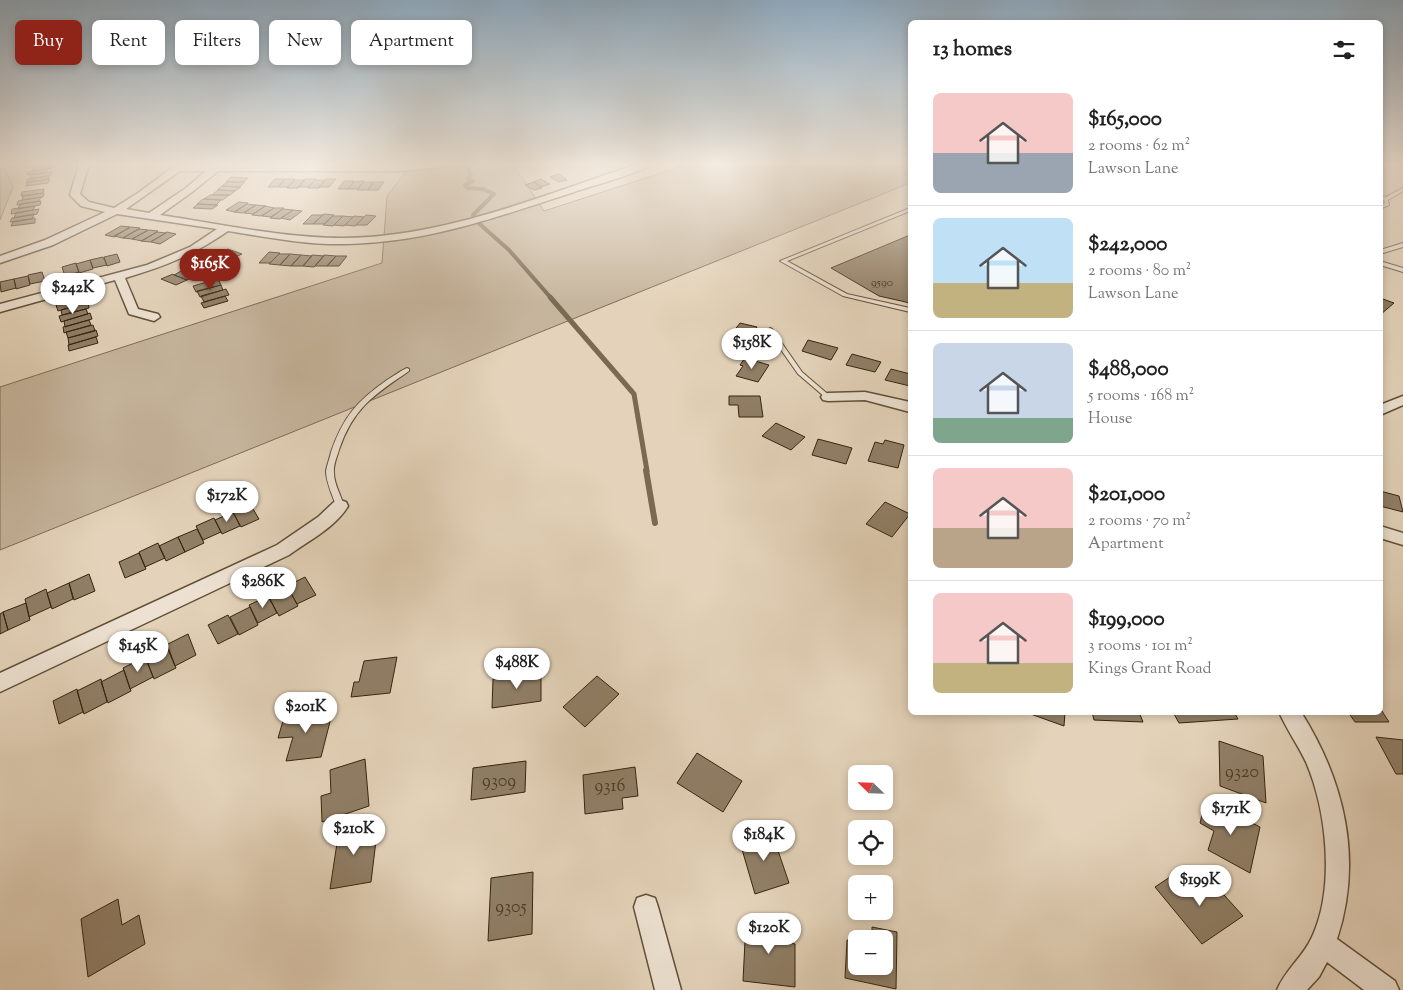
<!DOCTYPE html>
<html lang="en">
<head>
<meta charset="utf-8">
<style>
	:root { --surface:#fff; --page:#f2f2f2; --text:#222; --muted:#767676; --line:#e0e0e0; --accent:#8f2418 }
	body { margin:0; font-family:"Sorts Mill Goudy",serif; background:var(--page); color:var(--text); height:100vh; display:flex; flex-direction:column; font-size:19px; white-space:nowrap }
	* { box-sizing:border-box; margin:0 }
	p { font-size:16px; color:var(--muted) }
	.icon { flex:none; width:28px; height:28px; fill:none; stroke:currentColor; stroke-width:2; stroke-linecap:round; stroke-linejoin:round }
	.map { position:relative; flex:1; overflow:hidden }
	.drawer { position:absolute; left:908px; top:20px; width:475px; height:695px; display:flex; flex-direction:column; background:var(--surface); border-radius:8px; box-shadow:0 2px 8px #0003 }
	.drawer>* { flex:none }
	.hud { position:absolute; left:15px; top:20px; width:475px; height:45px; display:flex; gap:10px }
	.needle { width:32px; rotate:293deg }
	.buttons { position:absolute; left:848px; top:765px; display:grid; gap:10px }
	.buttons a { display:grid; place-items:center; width:45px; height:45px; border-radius:8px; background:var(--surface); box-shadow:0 2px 8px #0003; font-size:25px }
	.price { position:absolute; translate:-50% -42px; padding:0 11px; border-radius:18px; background:#fff; color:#222; font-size:16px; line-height:32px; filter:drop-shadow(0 1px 2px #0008) }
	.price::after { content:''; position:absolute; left:50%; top:30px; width:15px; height:11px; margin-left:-8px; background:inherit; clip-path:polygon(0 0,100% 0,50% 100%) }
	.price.current { background:var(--accent); color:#fff }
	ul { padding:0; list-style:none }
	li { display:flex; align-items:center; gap:15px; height:125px; padding:0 25px }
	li+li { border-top:1px solid var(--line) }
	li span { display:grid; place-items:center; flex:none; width:140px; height:100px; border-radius:8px; color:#555 }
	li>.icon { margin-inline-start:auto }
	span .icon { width:60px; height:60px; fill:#fffc; stroke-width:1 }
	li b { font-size:21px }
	h2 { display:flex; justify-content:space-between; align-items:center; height:60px; padding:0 25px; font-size:21px }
	.pill { padding:0 18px; border-radius:8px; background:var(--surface); box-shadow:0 2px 8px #0003; font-size:18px; line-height:45px }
	.pill.current { background:var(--accent); color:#fff }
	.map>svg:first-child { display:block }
	.green { fill:#c6b59d; stroke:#7e6c56 }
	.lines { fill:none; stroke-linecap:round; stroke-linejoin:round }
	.stream-far2 { stroke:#7a6a52; stroke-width:4 }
	.stream-far1 { stroke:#7a6a52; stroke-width:5 }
	.stream { stroke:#7a6a52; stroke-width:6 }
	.building { fill:#907f67; stroke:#35240e }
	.service-casing { stroke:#615039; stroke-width:2 }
	.minor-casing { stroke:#615039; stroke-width:3 }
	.service { fill:#ede2d2; fill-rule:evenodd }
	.minor { fill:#ede2d2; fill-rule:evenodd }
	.labels { text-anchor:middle; stroke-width:4; stroke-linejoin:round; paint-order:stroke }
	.far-number-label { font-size:12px; fill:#4c3b24 }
	.near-number-label { font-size:18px; fill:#4c3b24 }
</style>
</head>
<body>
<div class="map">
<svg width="1403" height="990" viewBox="0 0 1403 990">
	<rect width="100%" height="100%" fill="#e4d3ba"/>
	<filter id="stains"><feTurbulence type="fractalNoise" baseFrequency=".004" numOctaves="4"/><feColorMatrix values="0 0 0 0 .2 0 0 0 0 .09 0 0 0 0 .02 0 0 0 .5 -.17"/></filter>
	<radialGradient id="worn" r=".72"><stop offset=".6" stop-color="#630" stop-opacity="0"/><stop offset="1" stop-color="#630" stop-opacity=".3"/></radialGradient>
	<path class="green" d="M0,164H5L4,166L13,187L0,220Z
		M412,164H513L544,211L689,164H910V183L0,550V387L382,263L387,196Z"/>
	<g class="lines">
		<path class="stream-far2" d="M465,164L471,175L468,179L473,181L465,185L467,188L483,189L494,194L473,215L474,219L509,250L551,298"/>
		<path class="stream-far1" d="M550,297L634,394L647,471"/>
		<path class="stream" d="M646,470L655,523"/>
	</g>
	<path class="building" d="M55,165L53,168L32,171L34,168Z
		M48,169L47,172L27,175L28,172Z
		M52,172L51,175L30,179L31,175Z
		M559,174L566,179L567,180L559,182L550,177Z
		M49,176L48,179L26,183L28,179Z
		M231,177L248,178L243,182H226Z
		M50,179L48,183L26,186L28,182Z
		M275,179H285L278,187H268Z
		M285,179H295L288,187H278Z
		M305,179H316L308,187H298Z
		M326,179H336L329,187H319Z
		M541,179L549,184H550L541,187L533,182Z
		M295,180H305L298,188H287Z
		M315,180H325L319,188H308Z
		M344,181H354L348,189H338Z
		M364,181L358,189H348L354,182Z
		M227,182H245L239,187L222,186Z
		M363,182H373L368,190H357Z
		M374,182H384L378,190H368Z
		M534,182L541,187L542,188L534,190L525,185Z
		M222,186L239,187H241L235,191L217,190Z
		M44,189L43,193L21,196L22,192Z
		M218,190L235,191L230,195H212Z
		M44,193L43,197L22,200L23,196Z
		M210,195H229L223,200L204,199Z
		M41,197L39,201L17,205L18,201Z
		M203,199H204L221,200L216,205L197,204Z
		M41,201L40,205L18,209L20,204Z
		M239,202L248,203L235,212L226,210Z
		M198,204L216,205H218L212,209L193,208Z
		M247,204L256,205L243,213L234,212Z
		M256,205L266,206L253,214L244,213Z
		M35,206L33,210L11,214L12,209Z
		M265,206L274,208L261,216L252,215Z
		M274,208H284L271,217L262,216Z
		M39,209L37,214L14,218L16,213Z
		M283,209L293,210L280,219L270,218Z
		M293,210L302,211L290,220L281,218Z
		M34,214L32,219L10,222L12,218Z
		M324,214L334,215L324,224H313Z
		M312,215H323L313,224H303Z
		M366,215L376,216L367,225H356Z
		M333,216H343L333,226L323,225Z
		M343,216L353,217L344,226L334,225Z
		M354,216L364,217L355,226L345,225Z
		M35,218V223L11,226L13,222Z
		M121,226L130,227L114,237L105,235Z
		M131,227L140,228L123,238L114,236Z
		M139,229L148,230L132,239L123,238Z
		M149,230L158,231L142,241L132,239Z
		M157,232L166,233L150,242L141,241Z
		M167,232L176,234L160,244L151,242Z
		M910,235V303L879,296L831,268Z
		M228,249L242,254L231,259L218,254Z
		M269,252L280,253L270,263H259Z
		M117,254L120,262L107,266L104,257Z
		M279,254H290L280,265L269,264Z
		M290,254L301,255L291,266L280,265Z
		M219,255L231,259L233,260L222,265L208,259Z
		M301,255L312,256L303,266H291Z
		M312,255L324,256L314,267L303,266Z
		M324,255L336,256L327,266H315Z
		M336,256H347L339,266H327Z
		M103,257L107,265L93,268L90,260Z
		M207,259H208L222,265L211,270L196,264Z
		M90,260L93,269L79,273L76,264Z
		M76,263L79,272L65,276L62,267Z
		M198,265L211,270H212L201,275L187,270Z
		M185,269L187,270L199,275L187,280L174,275Z
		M42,272L45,281L30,284L28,275Z
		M173,274L174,275L187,280L176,285L161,279Z
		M28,276L30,285L16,289L14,279Z
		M14,279L16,288L1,292L0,282Z
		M218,279L221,285L196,292L193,286Z
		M221,285L223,290L200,297L197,291Z
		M226,289L229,295L204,302L201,296Z
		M225,296L228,301L204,308L201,303Z
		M83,298L85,303L58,311L56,305Z
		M1380,298L1394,303L1380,315Z
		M88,302L89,308L62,315L61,310Z
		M86,309L88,314L61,322L59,316Z
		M90,313L92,319L65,327L64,321Z
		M89,320L91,325L64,333L63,327Z
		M740,323L757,327L741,350L723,345Z
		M93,325L95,331L68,338L66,332Z
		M96,330L98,336L69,345L68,338Z
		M96,337L98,343L69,351L68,345Z
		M808,340L838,348L831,360L802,351Z
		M852,354L881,362L875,372L846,365Z
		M745,358L769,365L758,382L736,376L743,366L740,365Z
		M891,369L910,374V386L885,380Z
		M729,396H760L763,417H739L738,405H729Z
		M776,423L805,437L791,450L762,436Z
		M818,439L852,448L846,464L812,455Z
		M885,440L904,445L898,468L868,461L875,442L883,444Z
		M1380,491L1399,496L1403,512L1380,506Z
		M885,502L910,514L892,537L866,524Z
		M250,504L259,519L241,527L233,512Z
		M233,512L240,526L222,534L215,520Z
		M214,518L221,532L203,540L196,526Z
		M197,529L204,543L185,552L178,537Z
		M178,537L185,552L166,561L159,546Z
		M158,543L165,558L145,567L139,552Z
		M139,553L146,569L125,578L119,562Z
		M89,574L95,591L74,600L69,583Z
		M305,577L316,595L297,604L287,586Z
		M69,583L73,599L52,609L47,593Z
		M46,589L51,607L29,617L25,599Z
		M289,590L298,606L279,616L270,599Z
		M268,596L277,613L258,623L249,605Z
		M26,603L30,620L8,630L3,612Z
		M250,607L258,625L239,635L230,617Z
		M3,612L8,630L0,634V614Z
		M228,615L238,634L218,644L208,625Z
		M188,634L196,655L175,666L166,645Z
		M168,647L176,668L154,679L146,658Z
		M145,657L153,677L130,689L123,668Z
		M397,657L390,693L351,697L354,682H359L364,661Z
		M124,670L131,691L108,703L101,682Z
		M541,672V701L492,708L493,679Z
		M597,676L619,694L585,727L563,707Z
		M101,679L107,702L84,714L77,691Z
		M77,689L83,712L59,724L53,701Z
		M1380,708L1389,722H1355L1348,712H1380Z
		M333,710L321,757L286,761L293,737L278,738L285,714Z
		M1025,712H1065L1064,726Z
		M1092,712H1139L1143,722L1094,720Z
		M1173,712H1234L1238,719L1179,723Z
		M1376,737L1403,740V774H1396Z
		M1219,741L1263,756L1266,803L1220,786Z
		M697,753L742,781L723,812L677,783Z
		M365,759L369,806L322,822L321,796L331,793L330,770Z
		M526,761L525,792L471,800L473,768Z
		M635,767L638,796L622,798L623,809L585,814L583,775Z
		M1206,799L1260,827L1250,873L1208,850L1214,831L1200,823Z
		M378,824L371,882L330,889L339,830Z
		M771,830L789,883L755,894L739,839Z
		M533,872L532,934L488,941L491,878Z
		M1173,875L1185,890L1207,876L1243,916L1202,944L1155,887Z
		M118,899L122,925L139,915L145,944L88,977L81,919Z
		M746,921L785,926V942L795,944V987L743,981Z
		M872,927L897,932L896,989L845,978L847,940L856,942V966H884V939H872Z"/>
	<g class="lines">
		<defs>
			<path id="service" d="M1403,188V191L1388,200L1389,205L1380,209V206L1385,203L1384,200L1380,199V196L1386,197Z
				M910,208V211L787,261L847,294L910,308V312L843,296L780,261Z
				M1403,243V247L1380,254V250Z
				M1380,261L1403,268V272L1380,265Z
				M770,328L772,329L802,372L830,396L831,397L830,398H826L798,374L767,330Z
				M407,368L409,369V371C374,395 353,408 339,450C337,457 333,465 334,473C334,484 341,495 344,506L340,509L337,508C333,497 326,482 326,471C327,464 330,458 331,452C343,417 357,401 387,380C394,376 400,371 407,368Z"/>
			<path id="minor" d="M79,164H89L80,194L89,202L114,208L138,193L177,164H449L445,167L399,171H218L192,192L160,215C221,224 283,238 344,238C446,237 543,195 638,164H652C641,173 591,186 574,192C497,217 427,243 345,244C306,245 267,237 228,231C193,255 166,266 125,278L138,309L158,314L160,317L154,321L129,314L115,280L0,312V304L147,265L190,247L217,229L117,214L53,245L0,263V256L45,240L105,212L81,206L70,195ZM180,171H206L186,188L149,213L126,209Z
				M865,392L910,402V412L865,400L828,401L823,400L821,397L823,394L828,393Z
				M1403,396V405L1380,415V405Z
				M340,500L346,502L348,506C336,527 308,541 289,555L0,692V673L277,545L318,517L334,502Z
				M1380,526L1403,533V545L1380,538Z
				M1279,712H1301C1345,782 1363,860 1337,939L1395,981L1399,990H1364L1327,962L1319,977L1307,990H1277C1285,970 1303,957 1312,937C1335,888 1327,811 1306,762C1298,745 1287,730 1279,712Z
				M646,895L655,898L658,907L681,990H655L634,907L637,898Z"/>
		</defs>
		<use href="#service" class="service-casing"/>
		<use href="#minor" class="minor-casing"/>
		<use href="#service" class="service"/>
		<use href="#minor" class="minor"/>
	</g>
	<linearGradient id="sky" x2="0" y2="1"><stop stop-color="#8ea9be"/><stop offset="0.54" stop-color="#f3ebe0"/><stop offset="1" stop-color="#f3ebe0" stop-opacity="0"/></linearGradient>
	<rect width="1403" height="303" fill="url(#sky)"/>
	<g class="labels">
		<g class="far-number-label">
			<text x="882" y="286">9590</text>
		</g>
		<g class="near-number-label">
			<text x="1242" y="777">9320</text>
			<text x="499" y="786">9309</text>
			<text x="610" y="791">9316</text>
			<text x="511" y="912">9305</text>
		</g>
	</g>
	<rect width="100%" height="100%" filter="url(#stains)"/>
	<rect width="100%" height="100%" fill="url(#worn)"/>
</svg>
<div class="buttons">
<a><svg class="needle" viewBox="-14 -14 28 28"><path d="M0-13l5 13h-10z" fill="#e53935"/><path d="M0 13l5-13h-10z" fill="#767676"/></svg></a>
<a><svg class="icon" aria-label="locate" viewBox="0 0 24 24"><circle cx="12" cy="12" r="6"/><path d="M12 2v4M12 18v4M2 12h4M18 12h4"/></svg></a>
<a>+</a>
<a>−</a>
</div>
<b class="price current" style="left:210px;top:291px">$165K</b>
<b class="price" style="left:73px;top:315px">$242K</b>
<b class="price" style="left:752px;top:370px">$158K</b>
<b class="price" style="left:227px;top:523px">$172K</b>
<b class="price" style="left:263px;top:609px">$286K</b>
<b class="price" style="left:138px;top:673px">$145K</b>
<b class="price" style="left:517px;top:690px">$488K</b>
<b class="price" style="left:306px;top:734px">$201K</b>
<b class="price" style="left:1231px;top:836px">$171K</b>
<b class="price" style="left:354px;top:856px">$210K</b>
<b class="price" style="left:764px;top:862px">$184K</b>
<b class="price" style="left:1200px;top:907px">$199K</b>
<b class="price" style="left:769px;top:955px">$120K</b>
<div class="hud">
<a class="pill current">Buy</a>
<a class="pill">Rent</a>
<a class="pill">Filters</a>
<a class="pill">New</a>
<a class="pill">Apartment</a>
</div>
<section class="drawer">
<h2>13 homes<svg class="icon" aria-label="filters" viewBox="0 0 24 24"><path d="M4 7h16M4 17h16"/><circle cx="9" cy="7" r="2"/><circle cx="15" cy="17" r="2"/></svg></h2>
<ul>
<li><span style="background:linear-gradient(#f6c9c9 60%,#9aa5b1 0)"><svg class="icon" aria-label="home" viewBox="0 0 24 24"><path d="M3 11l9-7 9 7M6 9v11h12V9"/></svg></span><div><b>$165,000</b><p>2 rooms · 62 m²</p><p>Lawson Lane</p></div></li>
<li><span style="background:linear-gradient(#bfe0f5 65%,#c2b280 0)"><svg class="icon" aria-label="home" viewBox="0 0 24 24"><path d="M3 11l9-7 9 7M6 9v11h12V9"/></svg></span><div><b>$242,000</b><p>2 rooms · 80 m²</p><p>Lawson Lane</p></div></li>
<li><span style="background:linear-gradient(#c9d6e8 75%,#7fa58c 0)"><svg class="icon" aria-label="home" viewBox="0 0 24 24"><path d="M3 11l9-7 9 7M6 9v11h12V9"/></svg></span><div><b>$488,000</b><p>5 rooms · 168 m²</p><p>House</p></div></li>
<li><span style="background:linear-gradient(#f6c9c9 60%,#b9a48a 0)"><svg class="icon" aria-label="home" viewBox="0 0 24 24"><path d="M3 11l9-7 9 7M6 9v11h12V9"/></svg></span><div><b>$201,000</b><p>2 rooms · 70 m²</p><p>Apartment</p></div></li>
<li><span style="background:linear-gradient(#f6c9c9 70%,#c2b280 0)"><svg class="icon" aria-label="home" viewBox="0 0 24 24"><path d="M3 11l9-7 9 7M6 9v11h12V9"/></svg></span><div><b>$199,000</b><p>3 rooms · 101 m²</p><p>Kings Grant Road</p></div></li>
</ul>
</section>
</div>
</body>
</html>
